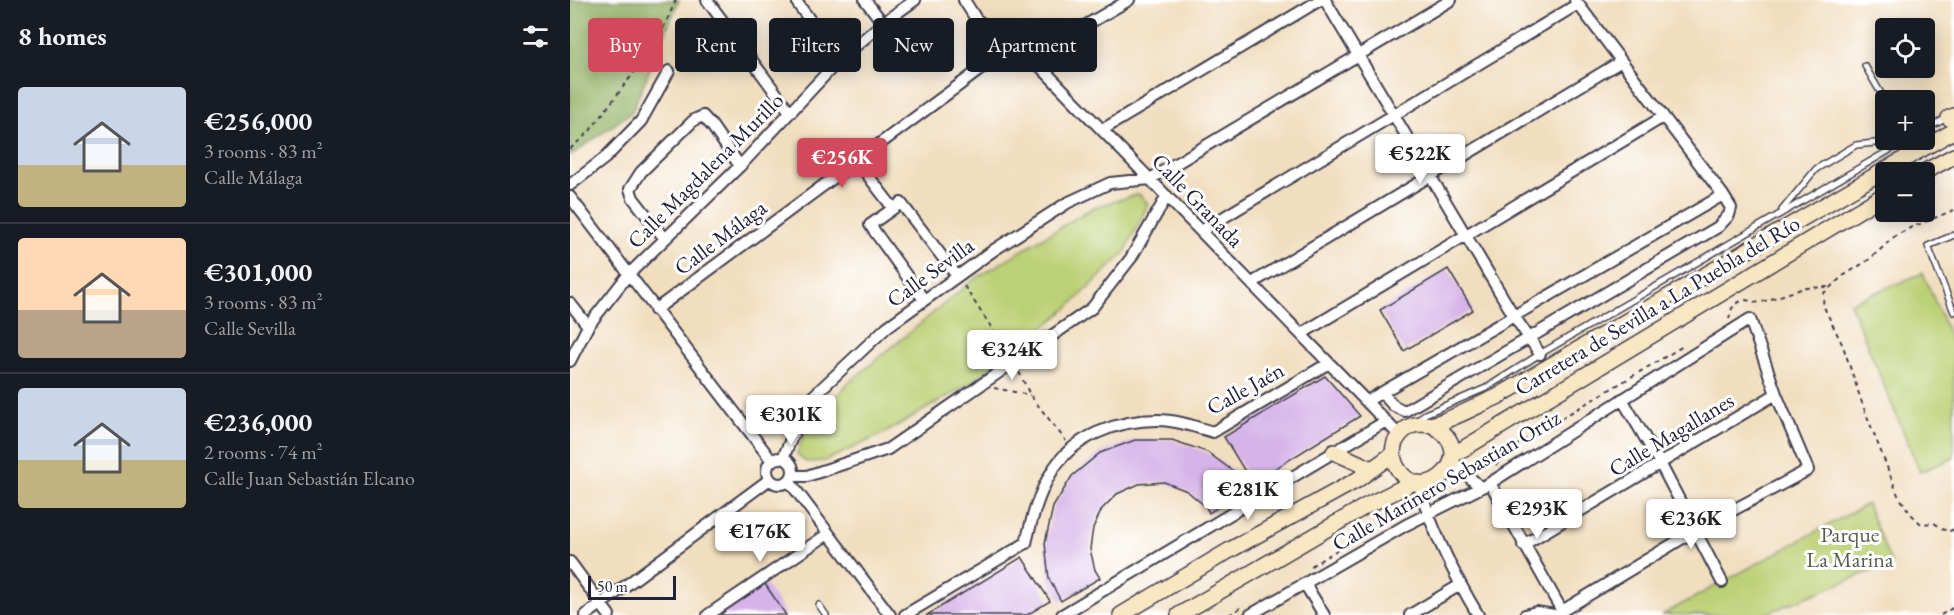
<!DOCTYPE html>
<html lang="en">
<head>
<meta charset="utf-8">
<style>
	:root { --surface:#171b24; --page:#20242c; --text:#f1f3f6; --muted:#9ea1a6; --line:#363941; --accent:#d1495b }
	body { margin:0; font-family:"EB Garamond",serif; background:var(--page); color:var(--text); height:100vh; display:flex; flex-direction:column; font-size:22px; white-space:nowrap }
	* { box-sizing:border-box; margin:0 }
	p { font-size:20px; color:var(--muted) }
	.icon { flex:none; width:33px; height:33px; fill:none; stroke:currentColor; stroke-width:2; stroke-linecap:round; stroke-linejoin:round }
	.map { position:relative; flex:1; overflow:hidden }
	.drawer { display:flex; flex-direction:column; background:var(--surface); width:570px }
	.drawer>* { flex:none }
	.top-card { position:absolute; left:18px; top:18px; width:570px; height:54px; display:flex; gap:12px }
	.buttons { position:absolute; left:1305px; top:18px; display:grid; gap:12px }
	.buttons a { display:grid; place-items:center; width:60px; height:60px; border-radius:6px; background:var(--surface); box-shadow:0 3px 15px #0003; font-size:30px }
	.scale { position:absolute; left:18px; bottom:15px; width:88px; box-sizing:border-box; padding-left:6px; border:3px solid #22223b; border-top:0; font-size:16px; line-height:21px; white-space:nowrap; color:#22223b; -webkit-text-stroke:4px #fff; paint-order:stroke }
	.price { position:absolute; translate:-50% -51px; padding:0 14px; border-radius:6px; background:#fff; color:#222; font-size:20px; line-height:39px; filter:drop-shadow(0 2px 3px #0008) }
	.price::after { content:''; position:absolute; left:50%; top:36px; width:18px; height:14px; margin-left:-9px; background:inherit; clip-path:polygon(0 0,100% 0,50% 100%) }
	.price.on { background:var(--accent); color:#fff }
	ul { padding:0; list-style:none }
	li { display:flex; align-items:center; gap:18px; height:150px; padding:0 18px }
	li+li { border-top:2px solid var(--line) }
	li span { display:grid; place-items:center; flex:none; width:168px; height:120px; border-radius:6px; color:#555 }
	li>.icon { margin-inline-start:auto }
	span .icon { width:72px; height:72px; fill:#fffc; stroke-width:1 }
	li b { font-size:26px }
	h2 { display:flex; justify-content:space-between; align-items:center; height:72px; padding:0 18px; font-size:26px }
	.pill { padding:0 21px; border-radius:6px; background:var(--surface); box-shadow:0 3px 15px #0003; font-size:21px; line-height:54px }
	.pill.on { background:var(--accent); color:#fff }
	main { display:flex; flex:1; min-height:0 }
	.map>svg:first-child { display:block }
	.green { fill:#bcd074; stroke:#6f7958; stroke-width:1.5 }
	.forest { fill:#95b266; stroke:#5c6a50; stroke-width:1.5 }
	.building { fill:#d6b3e8 }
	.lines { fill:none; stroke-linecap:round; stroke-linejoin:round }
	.lane-casing { stroke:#413e4f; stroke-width:8 }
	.street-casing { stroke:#413e4f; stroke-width:14 }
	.secondary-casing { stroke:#413e4f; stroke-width:18 }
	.path { stroke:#413e4f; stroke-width:2; stroke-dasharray:4.5 4.5; stroke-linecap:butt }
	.lane { stroke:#fff; stroke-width:5 }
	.street { stroke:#fff; stroke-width:10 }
	.secondary { stroke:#f9e7c3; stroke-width:15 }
	.labels { text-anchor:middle; stroke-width:6; stroke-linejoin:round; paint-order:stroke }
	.street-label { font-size:22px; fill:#22223b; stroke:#fff }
	.park-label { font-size:22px; fill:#585f4f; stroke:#fff }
</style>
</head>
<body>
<main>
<section class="drawer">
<h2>8 homes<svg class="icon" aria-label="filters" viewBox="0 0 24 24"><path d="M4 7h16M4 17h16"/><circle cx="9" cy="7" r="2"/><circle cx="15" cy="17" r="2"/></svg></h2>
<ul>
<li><span style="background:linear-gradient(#c9d6e8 65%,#c2b280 0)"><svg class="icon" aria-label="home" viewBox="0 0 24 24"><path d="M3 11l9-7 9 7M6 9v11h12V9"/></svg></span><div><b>€256,000</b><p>3 rooms · 83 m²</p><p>Calle Málaga</p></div></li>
<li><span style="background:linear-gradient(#ffd9b3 60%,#b9a48a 0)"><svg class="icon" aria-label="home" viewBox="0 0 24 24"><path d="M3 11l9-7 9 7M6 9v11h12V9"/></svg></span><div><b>€301,000</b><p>3 rooms · 83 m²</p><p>Calle Sevilla</p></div></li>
<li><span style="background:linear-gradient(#c9d6e8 60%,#c2b280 0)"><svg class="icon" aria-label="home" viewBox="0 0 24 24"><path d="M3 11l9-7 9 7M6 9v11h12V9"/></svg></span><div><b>€236,000</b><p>2 rooms · 74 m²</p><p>Calle Juan Sebastián Elcano</p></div></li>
</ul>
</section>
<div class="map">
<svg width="1384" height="615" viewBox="0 0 1384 615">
	<rect width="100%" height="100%" fill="#fff"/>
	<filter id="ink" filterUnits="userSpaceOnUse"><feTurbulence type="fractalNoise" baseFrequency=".0167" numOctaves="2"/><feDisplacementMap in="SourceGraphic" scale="12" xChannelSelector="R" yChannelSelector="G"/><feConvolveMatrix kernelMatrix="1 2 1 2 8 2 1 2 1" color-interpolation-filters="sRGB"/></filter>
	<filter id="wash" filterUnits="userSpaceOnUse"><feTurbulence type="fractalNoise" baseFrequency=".008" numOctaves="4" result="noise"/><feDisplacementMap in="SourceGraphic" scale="24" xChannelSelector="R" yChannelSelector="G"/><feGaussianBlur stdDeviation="1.35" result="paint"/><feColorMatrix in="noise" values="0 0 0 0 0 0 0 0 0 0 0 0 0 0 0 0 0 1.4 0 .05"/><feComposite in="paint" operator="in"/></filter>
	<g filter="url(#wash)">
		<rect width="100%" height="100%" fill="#f1debf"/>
		<path class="green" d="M569,194L578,204L555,252L500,306L452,345L397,385L313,434L255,461L236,462L227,454L234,434L276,385L403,280L522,208Z
			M1353,273L1384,347V458L1350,472L1280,303Z
			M1297,504L1321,563L1192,615H1092Z"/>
		<path class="forest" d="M0,0H109L62,112L0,156Z"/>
		<g id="blocks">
			<path class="building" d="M878,269L903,310L834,351L810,310Z
				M755,376L790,416L682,483L654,437Z
				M565,440H602L637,452L667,474L675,489L639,513L636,507L617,491L594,482L569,484L547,494L532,509L523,528L520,549L525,570L530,578L491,601L479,579L475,543L483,507L502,476L530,453Z
				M452,557L480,601L457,615H357Z
				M195,584L216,615H149Z"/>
		</g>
	</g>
	<g filter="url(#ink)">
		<use href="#blocks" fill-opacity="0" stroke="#413e4f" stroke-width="1.5"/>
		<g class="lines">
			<defs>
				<path id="lane" d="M1295,66L1316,102
					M1354,130L1377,118
					M1212,210L1246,169L1286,145L1333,140
					M1384,235L1358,246L1384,312
					M847,421L855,414L916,388L970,354L1337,140
					M249,605L256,615"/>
				<path id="street" d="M137,0L220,112
					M295,0L313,23
					M394,0L406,19L442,46L461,57L829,435
					M755,0L944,316L970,354
					M228,4L269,60
					M461,57L559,0
					M532,130L750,0
					M286,160L323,208
					M0,185L35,158L71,121L99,71
					M0,197L202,461
					M631,231L1008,4
					M95,239L63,198L60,189L71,172L124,120L133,116L142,126L170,166
					M682,283L1050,62
					M354,300L300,225L331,203L387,276
					M0,303L18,326
					M85,310L442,46
					M731,334L1093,117
					M0,361L18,326L58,275L170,166L269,60L313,23L345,0
					M812,393L824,406L835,411L1148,227L1159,215L1161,208L1153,195L1005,0
					M1052,399L1090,463L1152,582
					M797,401L1153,195
					M213,458L237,402L317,327L424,250L497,203L540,183L580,179L881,0
					M197 471a13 13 0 1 1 26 0a13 13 0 1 1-26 0Z
					M882,461L910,487
					M223,476H237L318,449L522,308L561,258L597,196
					M219,481L320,615
					M848,482C861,529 883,573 908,615
					M920,483L992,611
					M953,545L1206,394
					M0,562L39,615
					M735,584L754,615
					M16,615L200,479
					M138,615L258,534
					M335,615L456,543C462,518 468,495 481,473C502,436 548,420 588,420C607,420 625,427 643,432L759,363
					M492,615L816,421
					M680,615L836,525L920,483L1180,319L1206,394L1238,470L1126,530L992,611L989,615
					M840,615L890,585
					M955,615L966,612L984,615"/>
				<path id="secondary" d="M1379,118L1384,116
					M1354,172L1384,156
					M862,425C915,454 853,510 828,469C823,461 822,451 825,442C829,435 834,429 841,426C849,422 856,426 864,424C884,419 908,405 927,397L1320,167L1384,131
					M764,452L802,469
					M883,455L1316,194
					M551,615L660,550L787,480L823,454
					M609,615L796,506L844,482"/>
			</defs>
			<use href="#lane" class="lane-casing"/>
			<use href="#street" class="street-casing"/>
			<use href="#secondary" class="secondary-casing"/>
			<path class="path" d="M0,149L19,132L87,42L106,0
				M1384,210L1340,228L1325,236L1300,259L1273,276L1254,293L1253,305L1273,346L1293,406L1328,495L1340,513L1351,524L1364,523L1378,532L1384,529
				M394,286L439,354
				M1159,319L1162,308L1169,302L1176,300L1189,303L1234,288L1260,287
				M449,372L460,395L496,441
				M424,388L460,395
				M926,465L936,453L953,441L1115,345
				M741,566L800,530L819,521
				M659,615L672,607
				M1371,615L1384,607"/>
			<use href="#lane" class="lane"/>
			<use href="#street" class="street"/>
			<use href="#secondary" class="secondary"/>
		</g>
	</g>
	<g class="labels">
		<g class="street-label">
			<text transform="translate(135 170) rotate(-45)" y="8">Calle Magdalena Murillo</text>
			<text transform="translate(628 200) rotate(46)" y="8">Calle Granada</text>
			<text transform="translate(150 237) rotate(-37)" y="8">Calle Málaga</text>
			<text transform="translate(360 272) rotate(-36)" y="8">Calle Sevilla</text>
			<text transform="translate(1087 305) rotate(-31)" y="8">Carretera de Sevilla a La Puebla del Río</text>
			<text transform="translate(675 388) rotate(-29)" y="8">Calle Jaén</text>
			<text transform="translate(1101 434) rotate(-31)" y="8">Calle Magallanes</text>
			<text transform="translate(876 480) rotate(-30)" y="8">Calle Marinero Sebastian Ortiz</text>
		</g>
		<g class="park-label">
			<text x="1280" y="542">Parque<tspan x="1280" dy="25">La Marina</tspan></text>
		</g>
	</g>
</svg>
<div class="buttons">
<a><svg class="icon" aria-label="locate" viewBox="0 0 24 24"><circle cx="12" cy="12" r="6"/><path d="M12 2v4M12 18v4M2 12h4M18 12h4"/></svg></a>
<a>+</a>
<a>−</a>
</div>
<div class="scale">50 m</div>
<b class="price" style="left:850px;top:185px">€522K</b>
<b class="price on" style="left:272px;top:189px">€256K</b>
<b class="price" style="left:442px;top:381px">€324K</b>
<b class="price" style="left:221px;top:446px">€301K</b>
<b class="price" style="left:678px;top:521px">€281K</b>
<b class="price" style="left:967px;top:540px">€293K</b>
<b class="price" style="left:1121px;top:550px">€236K</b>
<b class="price" style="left:190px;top:563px">€176K</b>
<div class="top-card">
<a class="pill on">Buy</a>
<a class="pill">Rent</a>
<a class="pill">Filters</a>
<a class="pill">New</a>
<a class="pill">Apartment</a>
</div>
</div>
</main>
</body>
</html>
